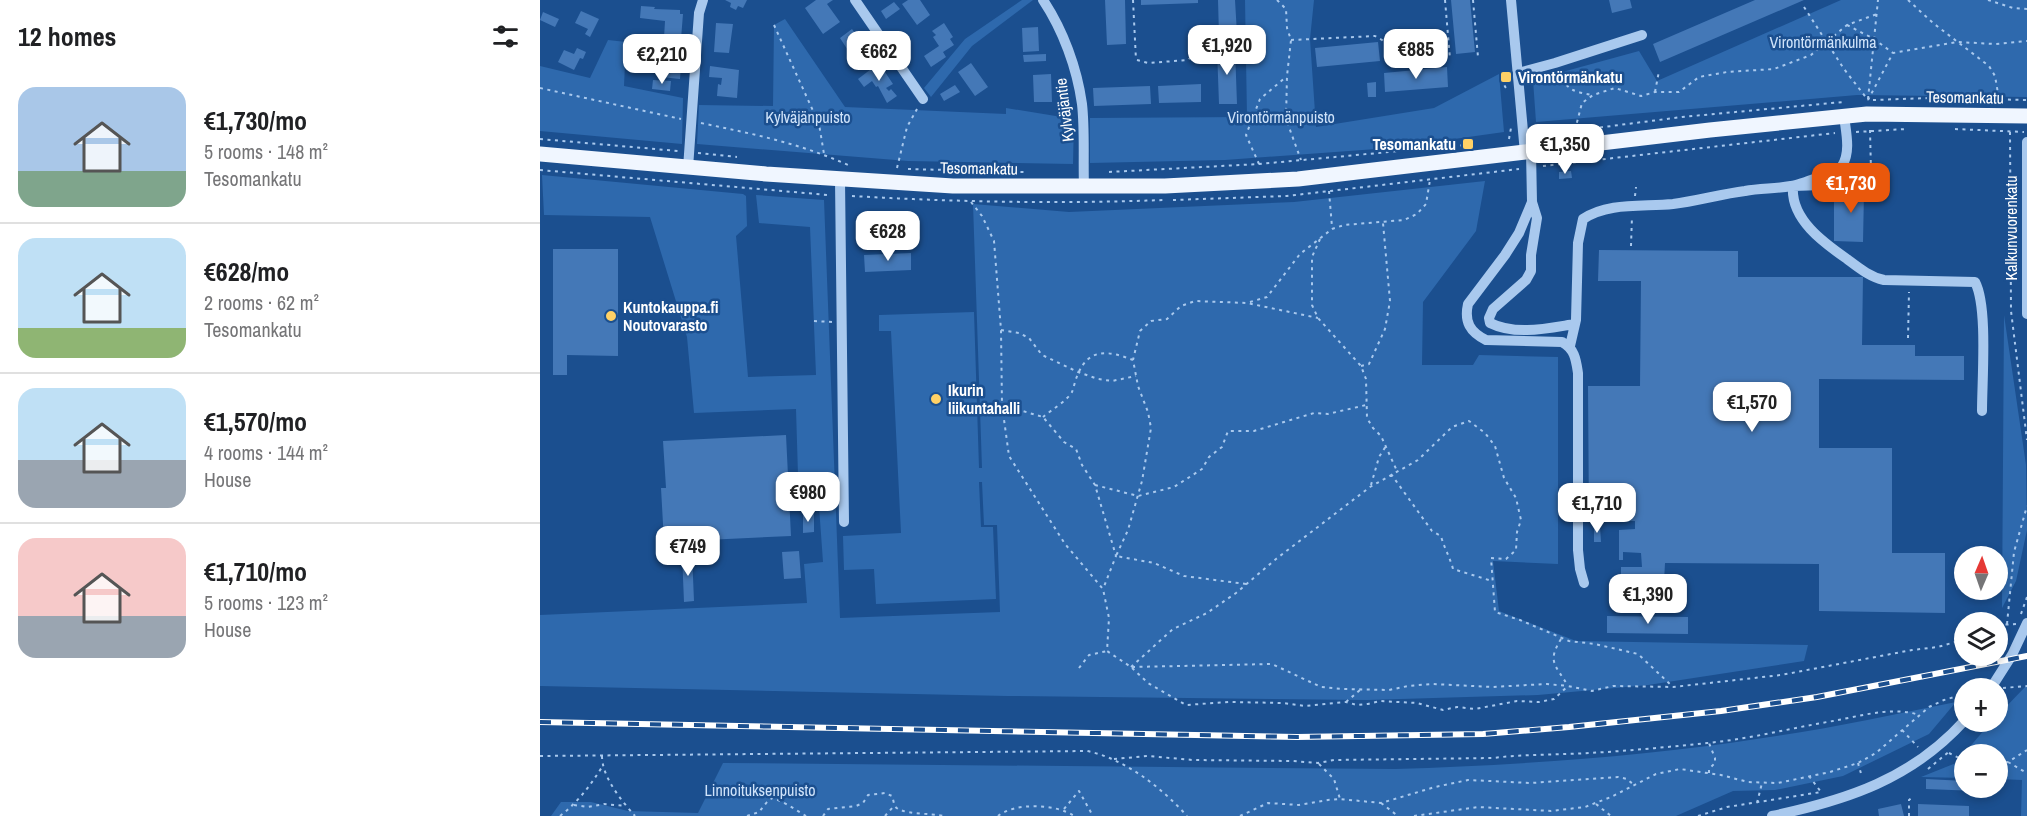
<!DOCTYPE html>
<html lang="en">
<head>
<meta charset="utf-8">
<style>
	:root { --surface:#fff; --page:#f6f6f6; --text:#202124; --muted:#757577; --line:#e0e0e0; --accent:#ea580c }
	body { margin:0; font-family:"Archivo Narrow",sans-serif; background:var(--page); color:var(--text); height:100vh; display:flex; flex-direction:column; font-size:22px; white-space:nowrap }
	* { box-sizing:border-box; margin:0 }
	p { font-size:20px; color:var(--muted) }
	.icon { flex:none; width:33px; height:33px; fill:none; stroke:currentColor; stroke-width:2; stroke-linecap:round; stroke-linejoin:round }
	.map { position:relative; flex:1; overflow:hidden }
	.drawer { display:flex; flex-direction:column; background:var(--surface); width:540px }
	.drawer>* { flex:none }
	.needle { width:39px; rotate:2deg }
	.fabs { position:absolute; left:1414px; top:546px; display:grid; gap:12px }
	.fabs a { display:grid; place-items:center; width:54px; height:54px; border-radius:50%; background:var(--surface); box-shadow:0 3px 9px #0003; font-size:30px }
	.price { position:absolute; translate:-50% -51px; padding:0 14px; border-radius:12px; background:#fff; color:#222; font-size:20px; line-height:39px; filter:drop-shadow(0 2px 3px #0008) }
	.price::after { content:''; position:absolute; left:50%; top:36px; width:18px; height:14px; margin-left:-9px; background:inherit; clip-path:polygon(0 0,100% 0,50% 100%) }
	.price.on { background:var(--accent); color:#fff }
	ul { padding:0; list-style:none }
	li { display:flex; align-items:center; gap:18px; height:150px; padding:0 18px }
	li+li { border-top:2px solid var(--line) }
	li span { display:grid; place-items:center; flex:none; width:168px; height:120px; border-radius:18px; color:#555 }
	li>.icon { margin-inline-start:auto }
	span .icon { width:72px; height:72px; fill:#fffc; stroke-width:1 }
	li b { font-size:26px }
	h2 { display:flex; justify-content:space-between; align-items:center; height:72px; padding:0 18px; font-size:26px }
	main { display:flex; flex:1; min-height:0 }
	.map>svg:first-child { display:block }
	.green { fill:#2e69ad }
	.building { fill:#4478b7 }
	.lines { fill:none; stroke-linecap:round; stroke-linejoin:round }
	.path { stroke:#a9c9ee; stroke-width:2; stroke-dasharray:3 4.5; stroke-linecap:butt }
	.minor { stroke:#a9c9ee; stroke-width:10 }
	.major { stroke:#f0f6ff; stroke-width:15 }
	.rail-casing { stroke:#fff; stroke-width:6 }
	.rail { stroke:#1b4f8f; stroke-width:4; stroke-dasharray:11; stroke-linecap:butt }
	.poi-dot { fill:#ffd166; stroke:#1b4f8f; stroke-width:2 }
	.labels { text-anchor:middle; stroke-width:5; stroke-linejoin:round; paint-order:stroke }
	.park-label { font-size:16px; fill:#cfe3fa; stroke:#1b4f8f }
	.poi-label { font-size:16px; font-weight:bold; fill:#fff; stroke:#1b4f8f; text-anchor:start }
	.street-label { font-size:16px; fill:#fff; stroke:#1b4f8f }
</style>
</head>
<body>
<main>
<section class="drawer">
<h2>12 homes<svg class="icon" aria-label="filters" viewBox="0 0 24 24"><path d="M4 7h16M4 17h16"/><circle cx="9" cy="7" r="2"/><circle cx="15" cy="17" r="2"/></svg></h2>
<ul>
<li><span style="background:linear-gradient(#a9c7e8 70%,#7fa58c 0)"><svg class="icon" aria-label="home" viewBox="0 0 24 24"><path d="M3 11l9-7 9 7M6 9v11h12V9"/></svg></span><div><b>€1,730/mo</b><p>5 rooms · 148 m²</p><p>Tesomankatu</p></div></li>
<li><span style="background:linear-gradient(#bfe0f5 75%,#8fb573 0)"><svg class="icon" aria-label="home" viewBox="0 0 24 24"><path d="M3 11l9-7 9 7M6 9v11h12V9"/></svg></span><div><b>€628/mo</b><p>2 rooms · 62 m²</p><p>Tesomankatu</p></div></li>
<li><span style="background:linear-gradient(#bfe0f5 60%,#9aa5b1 0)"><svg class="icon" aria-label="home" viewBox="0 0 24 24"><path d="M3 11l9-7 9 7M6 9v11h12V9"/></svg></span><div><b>€1,570/mo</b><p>4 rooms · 144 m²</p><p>House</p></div></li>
<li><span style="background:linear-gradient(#f6c9c9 65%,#9aa5b1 0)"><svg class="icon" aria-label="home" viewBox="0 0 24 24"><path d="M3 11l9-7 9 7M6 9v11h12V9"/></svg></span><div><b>€1,710/mo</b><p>5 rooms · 123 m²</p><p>House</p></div></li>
</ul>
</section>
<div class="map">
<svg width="1487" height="816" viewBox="0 0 1487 816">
	<rect width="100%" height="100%" fill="#1b4f8f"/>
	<path class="green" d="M482,0H493L432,46L391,97L384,88L425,39Z
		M705,0H774L770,39L776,127L894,108L959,74L964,132L850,148L685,160L550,163V118L707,117Z
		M1301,0H1487V97L1317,95L996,122L993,80L1099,51L1117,81Z
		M245,19L305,107L466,114V108L534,119L533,164L368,161L157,144L159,105L233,106L234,25Z
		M68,40L86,42L84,86L143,98L142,144L0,131V66L50,78Z
		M2,175L203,194L206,196L207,226L196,236L208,377L276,375L270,227L219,223L216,195L284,200L300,618L460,612L457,525H444L442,482H439L441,527H453L456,599L336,604L334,569L304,570L303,536L361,533L351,331H339V315L434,312L439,468H442L433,204L529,212L754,202L945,181L936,231L883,302L882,365H933L939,355L1018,357V564L953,561L959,611L1036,641L1268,645L1264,661L1108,685L998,695L827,700L467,696L0,686V615L267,603L264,564L283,562L279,506L259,508L256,409L154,413L147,337L110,217L4,215Z
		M1464,315L1486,465L1487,530L1476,581L1462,608Z
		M1487,685V816H1481L1482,780L1458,779V754H1425V778L1381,777L1416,763L1451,722H1458V715Z
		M1416,702L1389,734L1303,776L1235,790L1193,791L1136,816H11L21,802H51L88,811L158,813L183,763L855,769C978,765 1101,757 1223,738C1288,729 1352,715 1416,702Z"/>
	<path class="building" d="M185,0H207L203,8L198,6L196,10L190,7L191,3Z
		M276,0H293L287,4L300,22L283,34L265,8Z
		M368,0H380L390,15L377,25L362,4Z
		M565,0H585L586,44L567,45Z
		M601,0H658V3L601,5Z
		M678,0H695L697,34L679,35Z
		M911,0H930L935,52L916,54Z
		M1069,0H1090L1092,8L1072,13Z
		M1215,0H1264L1120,62L1113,44Z
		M354,2L360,9L346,19L341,11Z
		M101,6L115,7L114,9L140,10V14H143L141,39L124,38L125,21L100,18Z
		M41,11L59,19L50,37L45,34L48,29L35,23Z
		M3,12L19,19L15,27L0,20Z
		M176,23L193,24L189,53L174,52Z
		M404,23L413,37L410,39L414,45L403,52L406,57L391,67L384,56L399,46L393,37L396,35L392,31Z
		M498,27L499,51L483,52L482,28Z
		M312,29L329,53L311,65L307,58L311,55L300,38Z
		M838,42L840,61L777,67L775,48Z
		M37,48L46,52L43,59L40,58L34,70L18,62L24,50L34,54Z
		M677,49H695L697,104H679Z
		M124,52L142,54L140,79L121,77Z
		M506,54V61L484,62L483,55Z
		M339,63L353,84L346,88L349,91L351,89L357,96L347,103L338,86L336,87L332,81L324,87L318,79Z
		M431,63L448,87L435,96L418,72Z
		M170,66L199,70L197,98L177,96L178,84L181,85L182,78L169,77Z
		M907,67L908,87L845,92L844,73Z
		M511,74L512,102H494L493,75Z
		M113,80L131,81L130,91L112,89Z
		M836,82V97H828L827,83Z
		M661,84V102L619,103L618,86Z
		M415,85L420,92L404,101L400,94Z
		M610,86L611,104L554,106L553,88Z
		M1031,171L1032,178L1019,179V172Z
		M1318,178H1331V192H1324L1323,242L1294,241V193L1318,194Z
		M13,249H78V356L27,355V375H13Z
		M1059,250L1198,251V277H1323L1322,345H1375V356H1424V380L1279,379V448H1352V553H1405V613L1279,611V564L1125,563L1124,582H1081V567H1102L1101,553L1083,552V560H1079V530L1095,529V521H1049L1048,386H1100L1101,281H1058Z
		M371,253V270L325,272L324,255Z
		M246,435L251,536L124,542L121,488H126L123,441Z
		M263,513H274V532L263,533Z
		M1054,526H1060L1061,542H1054Z
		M259,551L261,578L244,579L242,552Z
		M152,553L154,601L144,602L142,554Z
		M1067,616L1148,617V634L1067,633Z
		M1386,779L1425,781V788H1437V791L1386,789Z
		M1361,804L1364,816H1339L1338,809Z
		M1378,804L1429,806V816H1378Z"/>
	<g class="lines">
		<path class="path" d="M593,0L596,60
			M737,0L746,9L747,28L751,40L747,76L746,119L761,160
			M905,0L910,59
			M933,0L938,57
			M1368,0L1393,23L1449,66L1455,76L1459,99
			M1448,0L1473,8L1487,9
			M1264,7L1304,69L1328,100
			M234,25L279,124L284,154
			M1307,25L1334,39L1353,53
			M751,40L835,36L842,40L863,63
			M597,60L608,63L648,60C669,37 672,42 702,42
			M967,71C963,78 962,85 968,90
			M1019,72C1026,90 1034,92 1053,95
			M0,88L141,119
			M1115,92L1119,71
			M1328,99L1338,0
			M1328,100L1353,53L1417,42L1456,44L1487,41
			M1333,100L1390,98L1487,100
			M161,123C213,134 259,143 308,165
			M1415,129L1484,132
			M1035,130L1042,103L1053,95L1075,88L1101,96L1115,92H1139L1159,77L1187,72L1234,69L1271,55L1307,25L1337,14
			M1330,130L1331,171
			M1316,132L1367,129
			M1470,132L1471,311L1487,440
			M993,136L1142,117L1303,102
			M0,139L138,151
			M969,139L971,128
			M158,153L197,157
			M719,164L706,135L720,99L746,77
			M1003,166L1295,133
			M357,168L367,127L377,109
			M368,169L485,172
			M0,170L288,195
			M569,172L719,164L925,145
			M789,191L792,227
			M312,196C416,202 520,204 624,200
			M1095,196L1096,187
			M633,200L747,196L979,169
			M431,202L442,216L454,241L461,330L462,405L469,456L525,544L563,589L569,618L567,651L591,667L608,683L646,705L689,702L743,703L765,706L806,702L817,705L828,704L840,701L877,703L903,710L917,707L935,709L977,701L999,702L1014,699L1028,686L1052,691L1073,686L1133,687L1241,675L1372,650L1398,647L1415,642L1425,636
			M780,239L772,257V305L778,318L821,366L826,379L827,418L833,428L841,436L857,471
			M1091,246L1092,216
			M710,302L727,297L760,254L792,229L804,225L864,220L877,214L886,204L890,180
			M274,321L292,322
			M461,330L479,333L489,338L502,355L538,372L558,379L572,381L596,376
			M1368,338L1369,292
			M821,366L829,364L845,329L850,301L843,223
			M462,405L503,417L524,442L536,449L542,465L555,485L576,556L563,589
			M503,417C511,410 527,401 532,392C534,387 535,380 538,374C549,347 570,351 593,360
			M851,474L892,531L901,536C904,548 910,557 913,569L952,581
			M555,485L598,496L634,487L662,469L669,457L682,447L688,431H714L774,413L788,414L826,405
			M831,485L839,457L846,446
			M706,584L644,576L614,563L576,556L588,530L602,481L611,428L608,412L598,386L593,360L600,331L611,321L627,319L641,306L655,301L707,303L778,318
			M1481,614L1487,597
			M1467,624L1474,552L1487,506
			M1458,625L1476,624
			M1021,639C1007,662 1015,664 1028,686
			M591,667L633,629L667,613L696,593L736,559L830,487L878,460L912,427L929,421L945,433L955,446L964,478L976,498L981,520L977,532L976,550L966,559L951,558L955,612L980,620L1029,641L1055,644L1098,654L1132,686
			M592,667L732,664L781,687L802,689L849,690L868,686L892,684L952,687L1007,684L1028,686
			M539,668L549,655L567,651
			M1463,688L1487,686
			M806,702L820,690
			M1362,730L1378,747
			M1409,753L1425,761
			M0,756L547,751C585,759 621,787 647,816
			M62,756C62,777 81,800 95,816
			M574,759L608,756L653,760L753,761L778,763L794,760L953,758C985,754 1017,755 1049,753C1088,751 1128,747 1167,743C1210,739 1251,728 1293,721C1320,716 1353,706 1379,715
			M1468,762L1487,773
			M1318,763L1322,777
			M1458,763L1468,762L1487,750
			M779,764L794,779L800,799
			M1388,769L1411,750
			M1169,773V769L1175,763V758L1169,743
			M1269,776L1281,792
			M841,803L858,816
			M1217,803L1222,783
			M1056,804L1071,816
			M34,805L48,807L64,804L86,806
			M524,809L539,791L553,816
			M20,816C38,802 50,786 62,767
			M207,816L219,812L227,802L232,798C243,801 256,810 266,816
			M283,816L288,809L316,806L323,803L328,795L345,793L352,796C353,798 354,805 355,806C360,815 392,813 404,816
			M345,816L354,806
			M458,816C475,802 517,804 534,816
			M700,816L728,803L759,805L788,800L800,799L841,803L895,787L928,780L991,783L1078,777L1087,779L1094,785
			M874,816L938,807L1011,811L1045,807L1071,797L1116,774L1140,769L1181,775L1208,782L1238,783L1290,772L1318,763L1336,753L1389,707L1404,700L1425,694
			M1158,816L1187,807L1281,792
			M1369,816V800L1374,796"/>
		<path class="minor" d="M315,0L383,99
			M503,0C523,30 537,68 542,104C545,131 543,159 544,187
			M971,0L985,153
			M978,73L1015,63L1102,35
			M1487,142V314
			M991,152L992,202L997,218L991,255V271L986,280L953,309L949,318L950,323C976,336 1009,328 1035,324
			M148,168L159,13L163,0
			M1293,174L1283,185L1253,186C1250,219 1284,243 1307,259C1319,268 1330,277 1344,280L1435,282C1448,306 1442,380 1442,411
			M300,180L304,522
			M992,202L979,233L965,255L928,304C924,322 930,332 946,340L1022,342C1035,349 1036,360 1038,373V550L1040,569L1044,583
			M1030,346L1036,320L1038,243L1043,219C1068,202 1103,207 1133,204C1157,201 1181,194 1205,191C1220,188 1236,189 1251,186C1259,185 1298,171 1302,166C1311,152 1306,132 1304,116
			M1451,688L1472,655L1487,623
			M1232,816C1307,800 1372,779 1425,720"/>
		<path class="major" d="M0,154L226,174L413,186H625L758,179L1170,130L1327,114L1487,116"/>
		<defs>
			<path id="rail" d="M0,722L757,737L943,734L1029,727L1181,711L1277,697L1487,656"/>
		</defs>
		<use href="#rail" class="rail-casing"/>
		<use href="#rail" class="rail"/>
	</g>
	<g class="poi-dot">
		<rect x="960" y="71" width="12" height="12" rx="3"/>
		<rect x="922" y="138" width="12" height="12" rx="3"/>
		<circle cx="71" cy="316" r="6"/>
		<circle cx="396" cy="399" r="6"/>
	</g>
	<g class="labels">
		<g class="park-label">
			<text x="1283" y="48">Virontörmänkulma</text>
			<text x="268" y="123">Kylväjänpuisto</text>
			<text x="741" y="123">Virontörmänpuisto</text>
			<text x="220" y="796">Linnoituksenpuisto</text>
		</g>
		<g class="poi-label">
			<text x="978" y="83">Virontörmänkatu</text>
			<text x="916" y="150" text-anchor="end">Tesomankatu</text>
			<text x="83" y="313">Kuntokauppa.fi<tspan x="83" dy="18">Noutovarasto</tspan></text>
			<text x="408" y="396">Ikurin<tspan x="408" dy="18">liikuntahalli</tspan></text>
		</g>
		<g class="street-label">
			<text transform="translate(1425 97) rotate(1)" y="6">Tesomankatu</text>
			<text transform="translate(524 110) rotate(-97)" y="6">Kylväjäntie</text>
			<text transform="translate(439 168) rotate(1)" y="6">Tesomankatu</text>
			<text transform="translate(1471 228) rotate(-90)" y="6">Kalkunvuorenkatu</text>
		</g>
	</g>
</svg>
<div class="fabs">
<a><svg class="needle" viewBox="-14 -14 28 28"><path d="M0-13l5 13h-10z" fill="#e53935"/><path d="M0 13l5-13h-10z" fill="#757577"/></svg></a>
<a><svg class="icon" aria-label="layers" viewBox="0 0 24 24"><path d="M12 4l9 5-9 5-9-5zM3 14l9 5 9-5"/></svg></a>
<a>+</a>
<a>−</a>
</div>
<b class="price" style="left:687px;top:76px">€1,920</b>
<b class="price" style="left:876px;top:80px">€885</b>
<b class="price" style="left:339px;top:82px">€662</b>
<b class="price" style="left:122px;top:85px">€2,210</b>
<b class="price" style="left:1025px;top:175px">€1,350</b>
<b class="price on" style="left:1311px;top:214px">€1,730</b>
<b class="price" style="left:348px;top:262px">€628</b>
<b class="price" style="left:1212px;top:433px">€1,570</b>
<b class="price" style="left:268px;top:523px">€980</b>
<b class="price" style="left:1057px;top:534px">€1,710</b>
<b class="price" style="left:148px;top:577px">€749</b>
<b class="price" style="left:1108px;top:625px">€1,390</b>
</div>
</main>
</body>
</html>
